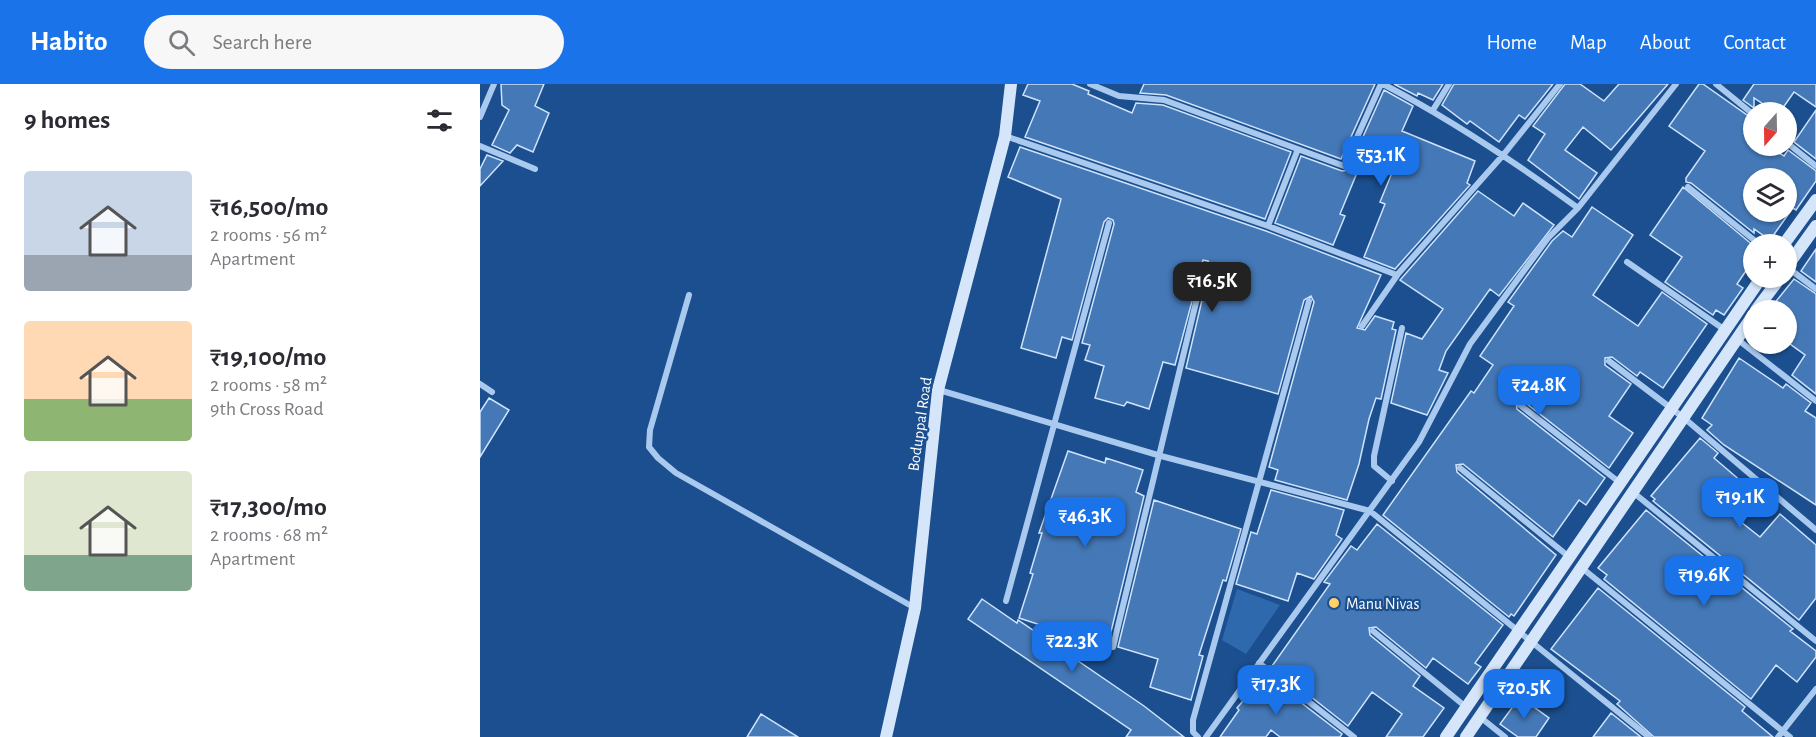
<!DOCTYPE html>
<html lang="en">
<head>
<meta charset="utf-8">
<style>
	:root { --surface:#fff; --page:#f7f7f7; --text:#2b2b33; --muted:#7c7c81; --accent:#1a73e8 }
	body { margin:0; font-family:"Alegreya Sans",sans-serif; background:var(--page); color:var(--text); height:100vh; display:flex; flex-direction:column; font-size:22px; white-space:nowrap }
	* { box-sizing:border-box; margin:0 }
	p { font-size:20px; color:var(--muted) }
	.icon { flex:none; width:33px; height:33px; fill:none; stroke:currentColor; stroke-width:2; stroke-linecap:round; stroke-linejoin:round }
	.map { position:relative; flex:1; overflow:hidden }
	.panel { display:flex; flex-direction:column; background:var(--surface); width:480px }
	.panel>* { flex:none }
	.needle { width:39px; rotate:200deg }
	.fabs { position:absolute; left:1263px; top:18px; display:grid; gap:12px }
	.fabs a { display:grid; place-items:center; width:54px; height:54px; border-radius:50%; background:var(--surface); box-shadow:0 2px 4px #0004; font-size:30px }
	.price { position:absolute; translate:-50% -51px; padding:0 14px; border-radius:12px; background:var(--accent); color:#fff; font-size:20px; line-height:39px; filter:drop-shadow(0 2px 3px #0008) }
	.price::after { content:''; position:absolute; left:50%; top:36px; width:18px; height:14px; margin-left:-9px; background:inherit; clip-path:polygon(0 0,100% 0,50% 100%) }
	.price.current { background:#222; color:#fff }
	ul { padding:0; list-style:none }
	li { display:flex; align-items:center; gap:18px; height:150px; padding:0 24px }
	li span { display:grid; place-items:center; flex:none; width:168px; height:120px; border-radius:6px; color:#555 }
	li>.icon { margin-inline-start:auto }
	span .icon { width:72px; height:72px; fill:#fffc; stroke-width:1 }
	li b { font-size:26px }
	h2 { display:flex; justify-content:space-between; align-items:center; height:72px; padding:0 24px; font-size:26px }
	header { display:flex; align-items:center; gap:36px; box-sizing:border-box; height:84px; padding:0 30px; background:var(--accent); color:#fff }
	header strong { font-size:28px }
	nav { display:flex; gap:33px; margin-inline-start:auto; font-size:21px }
	.search { width:420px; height:54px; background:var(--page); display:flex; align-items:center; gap:15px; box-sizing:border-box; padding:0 21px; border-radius:33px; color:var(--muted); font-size:22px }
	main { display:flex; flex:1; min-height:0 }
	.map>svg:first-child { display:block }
	.green { fill:#2e69ad }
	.building { fill:#4478b7; stroke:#cfe3fa; stroke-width:1.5 }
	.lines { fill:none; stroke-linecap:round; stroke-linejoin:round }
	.street { stroke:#a9c9ee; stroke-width:6 }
	.secondary { stroke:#d6e6fa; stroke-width:12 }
	.poi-dot { fill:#ffd166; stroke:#1b4f8f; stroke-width:2 }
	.labels { text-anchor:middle; stroke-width:4.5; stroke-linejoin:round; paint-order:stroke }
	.street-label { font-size:16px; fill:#fff; stroke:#1b4f8f }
	.poi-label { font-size:16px; fill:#fff; stroke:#1b4f8f; text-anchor:start }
</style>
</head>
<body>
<header>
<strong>Habito</strong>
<div class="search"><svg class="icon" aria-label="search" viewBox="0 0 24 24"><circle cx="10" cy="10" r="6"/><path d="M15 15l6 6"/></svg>Search here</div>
<nav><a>Home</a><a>Map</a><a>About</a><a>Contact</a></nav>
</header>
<main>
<section class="panel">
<h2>9 homes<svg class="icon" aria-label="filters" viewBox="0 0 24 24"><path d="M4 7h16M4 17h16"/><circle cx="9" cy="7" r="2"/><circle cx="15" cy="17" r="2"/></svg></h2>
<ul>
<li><span style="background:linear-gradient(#c9d6e8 70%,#9aa5b1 0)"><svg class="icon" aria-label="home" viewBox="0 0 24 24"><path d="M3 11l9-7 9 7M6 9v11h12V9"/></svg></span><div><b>₹16,500/mo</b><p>2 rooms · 56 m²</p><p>Apartment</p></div></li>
<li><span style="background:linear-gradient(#ffd9b3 65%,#8fb573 0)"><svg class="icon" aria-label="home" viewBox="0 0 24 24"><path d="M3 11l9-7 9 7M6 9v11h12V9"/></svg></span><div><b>₹19,100/mo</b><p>2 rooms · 58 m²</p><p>9th Cross Road</p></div></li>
<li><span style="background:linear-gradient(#dfe7d0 70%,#7fa58c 0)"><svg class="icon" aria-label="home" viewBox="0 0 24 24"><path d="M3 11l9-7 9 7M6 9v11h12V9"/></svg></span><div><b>₹17,300/mo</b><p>2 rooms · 68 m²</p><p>Apartment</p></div></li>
</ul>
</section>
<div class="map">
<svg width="1336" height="653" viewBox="0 0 1336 653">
	<rect width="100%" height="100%" fill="#1b4f8f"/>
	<path class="green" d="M757,505L800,521L766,570L742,556Z"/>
	<path class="building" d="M21,0H64L55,22L69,29L53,68L37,61L30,69L12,61L29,26L22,21Z
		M548,0H592L609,7L608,10L652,29L656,19L683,21L811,68L785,135L545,53L560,17L543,11Z
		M664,0H895L861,75L686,11L660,9Z
		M914,0H963L953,16L938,9L937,12Z
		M974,0H1073L1045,35L1039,31L1019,58L990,37L987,40L962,21Z
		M1085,0H1100L1124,17L1139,0H1188L1131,66L1103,43L1085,66L1117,89L1099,115L1048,76L1065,50L1053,42Z
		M1219,0H1223L1274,36V62H1288L1304,72L1308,66L1336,87V97L1316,126L1306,120V94H1274V128H1310L1290,156L1274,145V149L1211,99L1206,98V94L1225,67L1189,42Z
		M1274,0H1336V23L1314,8L1300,28H1295L1274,14V24L1263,16Z
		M904,6L933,22L922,47L995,77L987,99L990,101L915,185L884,173L905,120L900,118L916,79L886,67L860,130L865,132L853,161L795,139L821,72L862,87L868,86Z
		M1336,26V75L1314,58Z
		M540,63L786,147L901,191L877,244L885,246L895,232L914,238L912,245L916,246L901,315L896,314L889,335L879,380L867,416L795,396L798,386L789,383L834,218L831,212L824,216L798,310L706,284L730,182L728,177L723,176L695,281L683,278L669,325L647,318L644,322L615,314L624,282L605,276L610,261L602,259L634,140L633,136L628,134L624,138L592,256L582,253L576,274L541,264L581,115L528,93Z
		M7,71L23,77L0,102V85Z
		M1203,103L1274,162V175L1257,200L1263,204L1244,231L1236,226L1233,231L1185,198L1202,173L1170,151Z
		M998,107L1034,132L1043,119L1074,141L1019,212L1010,205L966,267L959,286L968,289L947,331L911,319L926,249L942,255L963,225L920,196Z
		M1112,123L1153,151L1113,211L1158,242L1182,208L1227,240L1183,304L1160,288L1157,292L1132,273L1125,274V281L1151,300L1129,332L1153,349L1129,384L1043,317L1036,318L1037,325L1125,394L1106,421L1099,416L1073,453L983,380L976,381L977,388L1076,471L1034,532L1031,530L1029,533L903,431L991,307L994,309L1013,281L1000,272L1034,222L1028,218L1072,157L1083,147L1092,153Z
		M1336,165V198L1321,187Z
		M1314,195L1336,210V310L1312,291L1325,271L1306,257V226H1289Z
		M1259,274L1303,304L1306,300L1331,319L1325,327L1336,334V421L1244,361L1227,346L1232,341L1222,334Z
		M9,314L29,326L0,373V328Z
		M1220,354L1238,369L1234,374L1276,410L1256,434L1280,453L1300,430L1336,461V514L1319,536L1173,417L1175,415L1171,412Z
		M588,367L625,379L626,374L663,386L656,408L664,412L628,560L617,556L616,559L539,534L553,490L550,489L562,449H559Z
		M791,406L864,426L856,451L862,455L834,495L817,489L808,517L756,500L771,448L777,450Z
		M674,416L761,445L746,497L743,496L719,571L723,572L711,616L670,603L678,575L638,563Z
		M1166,426L1313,545L1310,547L1336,567V573L1317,598L1296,581L1271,615L1124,495L1127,491L1118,484Z
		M897,440L1023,541L995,579L1001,583L988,600L953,574L946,584L896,543L889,544L890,551L940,592L933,602L964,624L943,653H906L922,630L892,608L868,642L792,582L850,500L844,498L871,462L877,466Z
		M1118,504L1265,623L1262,627L1293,653H1174L1137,620L1140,617L1071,565Z
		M502,515L537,539L538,536L664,622L704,653H646L651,646L488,535Z
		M785,591L862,650L860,653H800L791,646L786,653H740L759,626L757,624Z
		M1040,613L1069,634L1056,653H1038L1020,640Z
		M1131,629L1161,653H1113Z
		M281,630L318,653H267Z"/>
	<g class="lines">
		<path class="street" d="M610,0L639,12L684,16L864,82L901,0
			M903,0C972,36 1035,78 1098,124
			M1236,0L1274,31
			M953,26L969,0
			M0,33L14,0
			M525,52L788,142L917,191L1024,70L1080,0
			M1306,58L1336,82
			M0,62L55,85
			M1208,103L1279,160
			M788,142L818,65
			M1147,178L1245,246
			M1307,183L1336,205
			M209,211L170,346L169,363L178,374L196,389L435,524
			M882,242L918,190
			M1257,255L1336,317
			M1129,277L1204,334L1336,446
			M0,300L12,308
			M459,306L681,372L890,427L1169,653
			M1040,321L1139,398
			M980,384L1088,472
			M912,397L894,382V372L922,244
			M1154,409L1336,557
			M1102,484L1310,653
			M526,517L629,139
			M893,547L986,623
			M633,563L725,181
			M779,579L874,653
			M1000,633L1025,653
			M718,653L713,648V636L829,217
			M726,653L939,358L990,260L1068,154L1098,124L1196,0
			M1298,653L1336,605"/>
		<path class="secondary" d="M1304,160L1336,116
			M1306,184L1336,142
			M1276,226L1300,194
			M406,653L435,524L458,306L525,52L531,0
			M966,653L1281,194
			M986,653L1274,230"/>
	</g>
	<circle class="poi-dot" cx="854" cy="519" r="6"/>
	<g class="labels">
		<g class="street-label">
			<text transform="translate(439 340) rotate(-82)" y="6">Boduppal Road</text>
		</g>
		<g class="poi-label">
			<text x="866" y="525">Manu Nivas</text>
		</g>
	</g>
</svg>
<div class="fabs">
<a><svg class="needle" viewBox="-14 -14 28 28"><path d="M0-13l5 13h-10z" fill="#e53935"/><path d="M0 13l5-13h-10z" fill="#7c7c81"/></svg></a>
<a><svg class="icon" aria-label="layers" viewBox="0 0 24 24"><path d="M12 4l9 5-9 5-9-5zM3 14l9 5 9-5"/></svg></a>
<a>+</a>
<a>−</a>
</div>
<b class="price" style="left:901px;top:103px">₹53.1K</b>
<b class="price current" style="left:732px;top:229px">₹16.5K</b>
<b class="price" style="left:1059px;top:333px">₹24.8K</b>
<b class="price" style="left:1260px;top:445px">₹19.1K</b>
<b class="price" style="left:605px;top:464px">₹46.3K</b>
<b class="price" style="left:1224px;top:523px">₹19.6K</b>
<b class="price" style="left:592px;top:589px">₹22.3K</b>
<b class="price" style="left:796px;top:632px">₹17.3K</b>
<b class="price" style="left:1044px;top:636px">₹20.5K</b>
</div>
</main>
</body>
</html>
